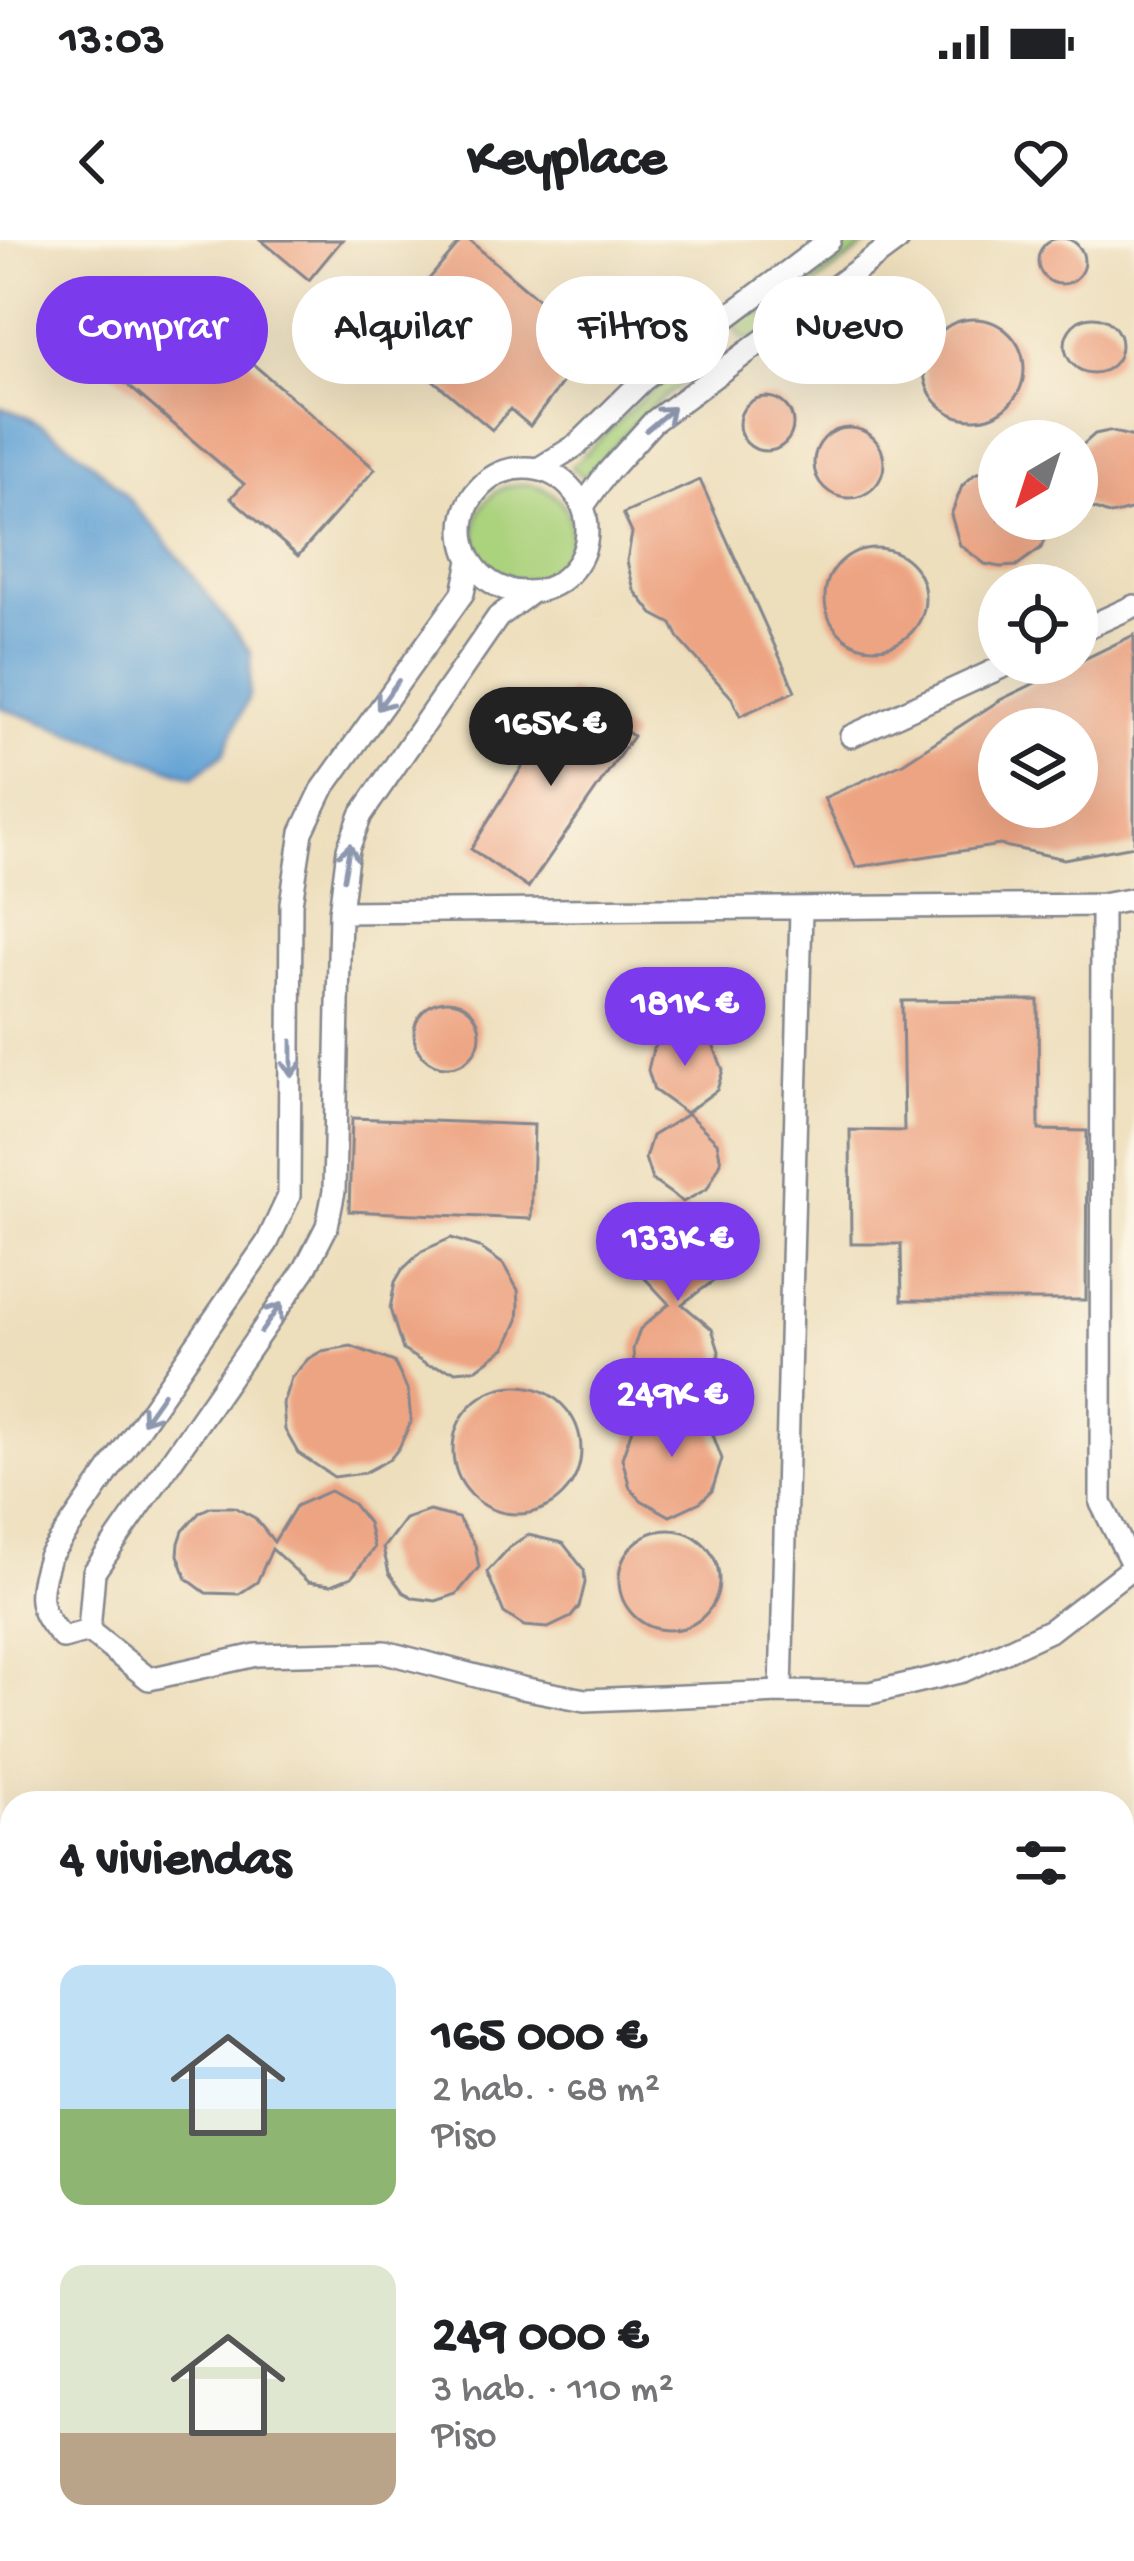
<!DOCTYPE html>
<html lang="es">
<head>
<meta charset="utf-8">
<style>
	:root { --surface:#fff; --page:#f6f6f6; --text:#202124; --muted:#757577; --accent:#7c3aed }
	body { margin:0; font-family:"Gochi Hand",sans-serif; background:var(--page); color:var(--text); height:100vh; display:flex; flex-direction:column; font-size:45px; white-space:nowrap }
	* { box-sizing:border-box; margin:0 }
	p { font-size:39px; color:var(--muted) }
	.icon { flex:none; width:66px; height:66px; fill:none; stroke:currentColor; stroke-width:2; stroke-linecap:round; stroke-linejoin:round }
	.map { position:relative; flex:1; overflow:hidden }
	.drawer { position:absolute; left:0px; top:1551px; width:1134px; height:771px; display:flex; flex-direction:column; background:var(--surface); border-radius:36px 36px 0 0; box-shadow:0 12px 48px #0002 }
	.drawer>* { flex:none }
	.hud { position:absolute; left:36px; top:36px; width:1062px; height:108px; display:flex; gap:24px }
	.needle { width:78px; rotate:219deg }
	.buttons { position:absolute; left:978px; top:180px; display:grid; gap:24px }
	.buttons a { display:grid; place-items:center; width:120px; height:120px; border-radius:50%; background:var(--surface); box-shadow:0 12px 48px #0002; font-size:60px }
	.price { position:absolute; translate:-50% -102px; padding:0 27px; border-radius:42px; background:var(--accent); color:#fff; font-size:39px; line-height:78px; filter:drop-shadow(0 3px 6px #0008) }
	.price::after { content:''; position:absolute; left:50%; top:72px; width:36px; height:27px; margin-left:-18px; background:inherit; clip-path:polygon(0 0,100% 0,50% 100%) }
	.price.selected { background:#222; color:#fff }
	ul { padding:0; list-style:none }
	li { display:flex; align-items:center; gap:36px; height:300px; padding:0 60px }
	li span { display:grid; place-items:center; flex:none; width:336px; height:240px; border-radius:24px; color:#555 }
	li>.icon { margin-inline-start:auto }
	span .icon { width:144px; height:144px; fill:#fffc; stroke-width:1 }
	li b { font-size:51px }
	h2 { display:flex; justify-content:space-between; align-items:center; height:144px; padding:0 60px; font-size:51px }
	.tag { padding:0 42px; border-radius:54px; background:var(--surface); box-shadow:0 12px 48px #0002; font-size:42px; line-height:108px }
	.tag.selected { background:var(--accent); color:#fff }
	.status { display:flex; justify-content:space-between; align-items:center; height:84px; padding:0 60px; background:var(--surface); direction:ltr }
	.status svg { height:33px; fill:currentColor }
	header { display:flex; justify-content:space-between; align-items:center; height:156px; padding:0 60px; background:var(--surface); font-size:54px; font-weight:800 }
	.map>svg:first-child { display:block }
	.green { fill:#abd27d; stroke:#63806e; stroke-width:3 }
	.water { fill:#62a2d5; stroke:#3e689a; stroke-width:3 }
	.building { fill:#eda483; fill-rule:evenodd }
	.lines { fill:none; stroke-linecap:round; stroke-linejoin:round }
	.street-casing { stroke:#84868d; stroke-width:26 }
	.street { stroke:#fff; stroke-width:21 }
	.oneway { stroke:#8d97ae }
</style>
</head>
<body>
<div class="status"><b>13:03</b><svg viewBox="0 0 49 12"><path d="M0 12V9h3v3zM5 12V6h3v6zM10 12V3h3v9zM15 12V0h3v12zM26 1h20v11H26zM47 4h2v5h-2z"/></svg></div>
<header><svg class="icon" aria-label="back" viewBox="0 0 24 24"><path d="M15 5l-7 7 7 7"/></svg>Keyplace<svg class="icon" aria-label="heart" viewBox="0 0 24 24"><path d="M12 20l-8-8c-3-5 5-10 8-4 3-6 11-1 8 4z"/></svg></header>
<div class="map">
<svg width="1134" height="2321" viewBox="0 0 1134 2321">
	<rect width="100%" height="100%" fill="#fcf5e5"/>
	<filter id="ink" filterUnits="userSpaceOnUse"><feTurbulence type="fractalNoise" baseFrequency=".00833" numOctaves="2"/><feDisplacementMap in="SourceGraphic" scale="24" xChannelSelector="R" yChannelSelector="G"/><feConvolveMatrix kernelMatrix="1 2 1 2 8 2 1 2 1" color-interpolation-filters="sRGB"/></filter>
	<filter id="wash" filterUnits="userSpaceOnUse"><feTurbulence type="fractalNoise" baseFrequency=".004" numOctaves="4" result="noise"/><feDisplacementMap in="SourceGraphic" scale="48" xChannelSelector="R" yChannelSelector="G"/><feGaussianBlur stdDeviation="2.7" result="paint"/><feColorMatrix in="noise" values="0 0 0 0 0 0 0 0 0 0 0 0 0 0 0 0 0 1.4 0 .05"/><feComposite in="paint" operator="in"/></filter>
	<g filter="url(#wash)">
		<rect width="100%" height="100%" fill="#eddebc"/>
		<path class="green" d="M854,0L869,3L801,55L795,54V45Z
			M735 84a16 16 0 1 1 32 0a16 16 0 1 1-32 0Z
			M706,111L713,112V120L650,168L584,238L571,227L647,154Z
			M475 292a48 48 0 1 1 96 0a48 48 0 1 1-96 0Z
			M789,2310H949L955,2321H795Z"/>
		<path class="water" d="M0,167C102,198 188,332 251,413L249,456L224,513L193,537L0,467Z"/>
		<g id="blocks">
			<path class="building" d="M1038 21a23 23 0 1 1 46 0a23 23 0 1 1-46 0Z
				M261,0H342L309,40Z
				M462,0H469L591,104L530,186L510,169L492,190L381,96Z
				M153,38L375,229L298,316L231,258L244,244L90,113Z
				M1065 105a28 28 0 1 1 56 0a28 28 0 1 1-56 0Z
				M924 129a50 50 0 1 1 100 0a50 50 0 1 1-100 0Z
				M739 184a27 27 0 1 1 54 0a27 27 0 1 1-54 0Z
				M814 223a35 35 0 1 1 70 0a35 35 0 1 1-70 0Z
				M1109,191L1134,197V269L1111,275L1087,266L1077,256V210L1095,194Z
				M999,225V279H1052L1041,308L1016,326L1000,327L985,324L960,305L951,275L962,246L975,234Z
				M700,240L795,451L740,476L732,458L680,400L672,384L653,374L634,350L627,321L632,293L623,274Z
				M825 358a50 50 0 1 1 100 0a50 50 0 1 1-100 0Z
				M1134,395V606L1064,619L1000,605L856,627L824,558L903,523L1000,460ZM999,489H1077V567H999Z
				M570,450L633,496L528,648L471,609Z
				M1038,760L1039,890L1087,891L1086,1060H902L901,1004H851L850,890L904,891L902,761Z
				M414 794a33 33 0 1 1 66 0a33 33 0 1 1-66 0Z
				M681,791L703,795L712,802L723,830L717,850L686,873L654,850L648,830L653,809L661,800Z
				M688,874L717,902L721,922L707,949L683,962L652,940L645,918L652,896Z
				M352,878L534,885L531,979L349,971Z
				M681,968L711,985L722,1005L723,1017L716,1039L682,1064L712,1089L719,1111L718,1122L706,1143L680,1162L644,1140L634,1121L633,1109L640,1089L669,1064L640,1033L638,1001L650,983Z
				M451,998L479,1007L503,1024L518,1050L519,1065L518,1080L506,1107L477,1129L456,1131L427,1125L403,1110L390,1069L395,1042L402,1030L422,1011Z
				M351,1106L394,1122L408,1151L411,1181L399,1208L390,1219L364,1233L334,1237L298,1213L285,1190L283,1163L291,1138L308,1119L322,1111Z
				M453 1210a64 64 0 1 1 128 0a64 64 0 1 1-128 0Z
				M680,1164L710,1187L722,1219L712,1251L700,1262L670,1276L641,1260L630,1248L622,1218L632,1189L645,1178Z
				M330,1251L353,1264L368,1283L374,1308L352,1337L331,1345L308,1342L272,1309L257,1342L239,1354L206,1353L187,1339L178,1315L179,1303L183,1291L200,1272L211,1267H234L255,1278L274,1302L296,1266Z
				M429,1271L458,1278L475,1305L479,1327L457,1354L436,1361L414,1358L403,1352L389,1333L383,1308L405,1279Z
				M619 1340a50 50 0 1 1 100 0a50 50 0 1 1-100 0Z
				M528,1295L563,1303L584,1330L585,1343L579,1367L571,1377L548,1388L524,1386L504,1373L487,1332L509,1308Z"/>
		</g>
	</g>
	<g filter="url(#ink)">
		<use href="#blocks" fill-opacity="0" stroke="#84868d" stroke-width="3"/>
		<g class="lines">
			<defs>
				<path id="street" d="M463 290a62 62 0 1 1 124 0a62 62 0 1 1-124 0Z
					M538,229L577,205L643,140L830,0
					M583,266L606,234L653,182L898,0
					M1077,392L1134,366
					M851,496L1011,423
					M1102,665L1101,1263L1133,1326
					M340,672L1102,665L1134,659
					M89,1391L63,1398C35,1369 37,1355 49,1317L267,1003L289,956L291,663L302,592L322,550L463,353L470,321
					M89,1391L94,1332L305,1029L327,986L334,951L340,672L348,609L361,575L498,377L530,353
					M89,1391L149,1439L256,1415L385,1412L522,1448L585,1460L781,1452L870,1453L963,1431L1051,1390L1134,1326
					M781,1452L801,670"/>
			</defs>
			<use href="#street" class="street-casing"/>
			<use href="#street" class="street"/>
		</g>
		<defs><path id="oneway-shaft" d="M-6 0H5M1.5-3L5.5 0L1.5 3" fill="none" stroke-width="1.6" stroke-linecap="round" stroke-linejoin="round" transform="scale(3)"/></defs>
		<g class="oneway">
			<use href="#oneway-shaft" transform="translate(660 179) rotate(-40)"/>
			<use href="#oneway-shaft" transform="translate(388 455) rotate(126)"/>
			<use href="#oneway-shaft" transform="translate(347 621) rotate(-80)"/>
			<use href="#oneway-shaft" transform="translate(292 819) rotate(90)"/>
			<use href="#oneway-shaft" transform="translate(271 1078) rotate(-55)"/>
			<use href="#oneway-shaft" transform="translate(153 1168) rotate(125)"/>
		</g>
	</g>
</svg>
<div class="buttons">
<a><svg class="needle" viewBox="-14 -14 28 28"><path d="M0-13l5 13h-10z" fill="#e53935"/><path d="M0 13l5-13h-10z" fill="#757577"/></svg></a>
<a><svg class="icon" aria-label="locate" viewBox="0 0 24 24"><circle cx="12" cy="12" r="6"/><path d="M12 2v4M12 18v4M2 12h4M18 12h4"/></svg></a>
<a><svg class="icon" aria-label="layers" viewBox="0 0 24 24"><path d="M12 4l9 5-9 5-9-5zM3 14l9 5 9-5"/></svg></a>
</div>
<b class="price selected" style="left:551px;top:549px">165K €</b>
<b class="price" style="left:685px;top:829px">181K €</b>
<b class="price" style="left:678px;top:1064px">133K €</b>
<b class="price" style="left:672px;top:1220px">249K €</b>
<div class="hud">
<a class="tag selected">Comprar</a>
<a class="tag">Alquilar</a>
<a class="tag">Filtros</a>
<a class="tag">Nuevo</a>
</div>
<section class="drawer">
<h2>4 viviendas<svg class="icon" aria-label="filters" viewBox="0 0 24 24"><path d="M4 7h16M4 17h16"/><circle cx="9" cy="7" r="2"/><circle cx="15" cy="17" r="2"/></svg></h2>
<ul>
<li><span style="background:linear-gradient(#bfe0f5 60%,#8fb573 0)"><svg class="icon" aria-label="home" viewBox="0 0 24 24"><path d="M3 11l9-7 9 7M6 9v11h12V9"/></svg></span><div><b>165 000 €</b><p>2 hab. · 68 m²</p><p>Piso</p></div></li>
<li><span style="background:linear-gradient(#dfe7d0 70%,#b9a48a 0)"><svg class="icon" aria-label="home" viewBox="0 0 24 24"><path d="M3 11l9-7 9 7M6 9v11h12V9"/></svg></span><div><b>249 000 €</b><p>3 hab. · 110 m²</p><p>Piso</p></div></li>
</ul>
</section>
</div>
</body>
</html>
